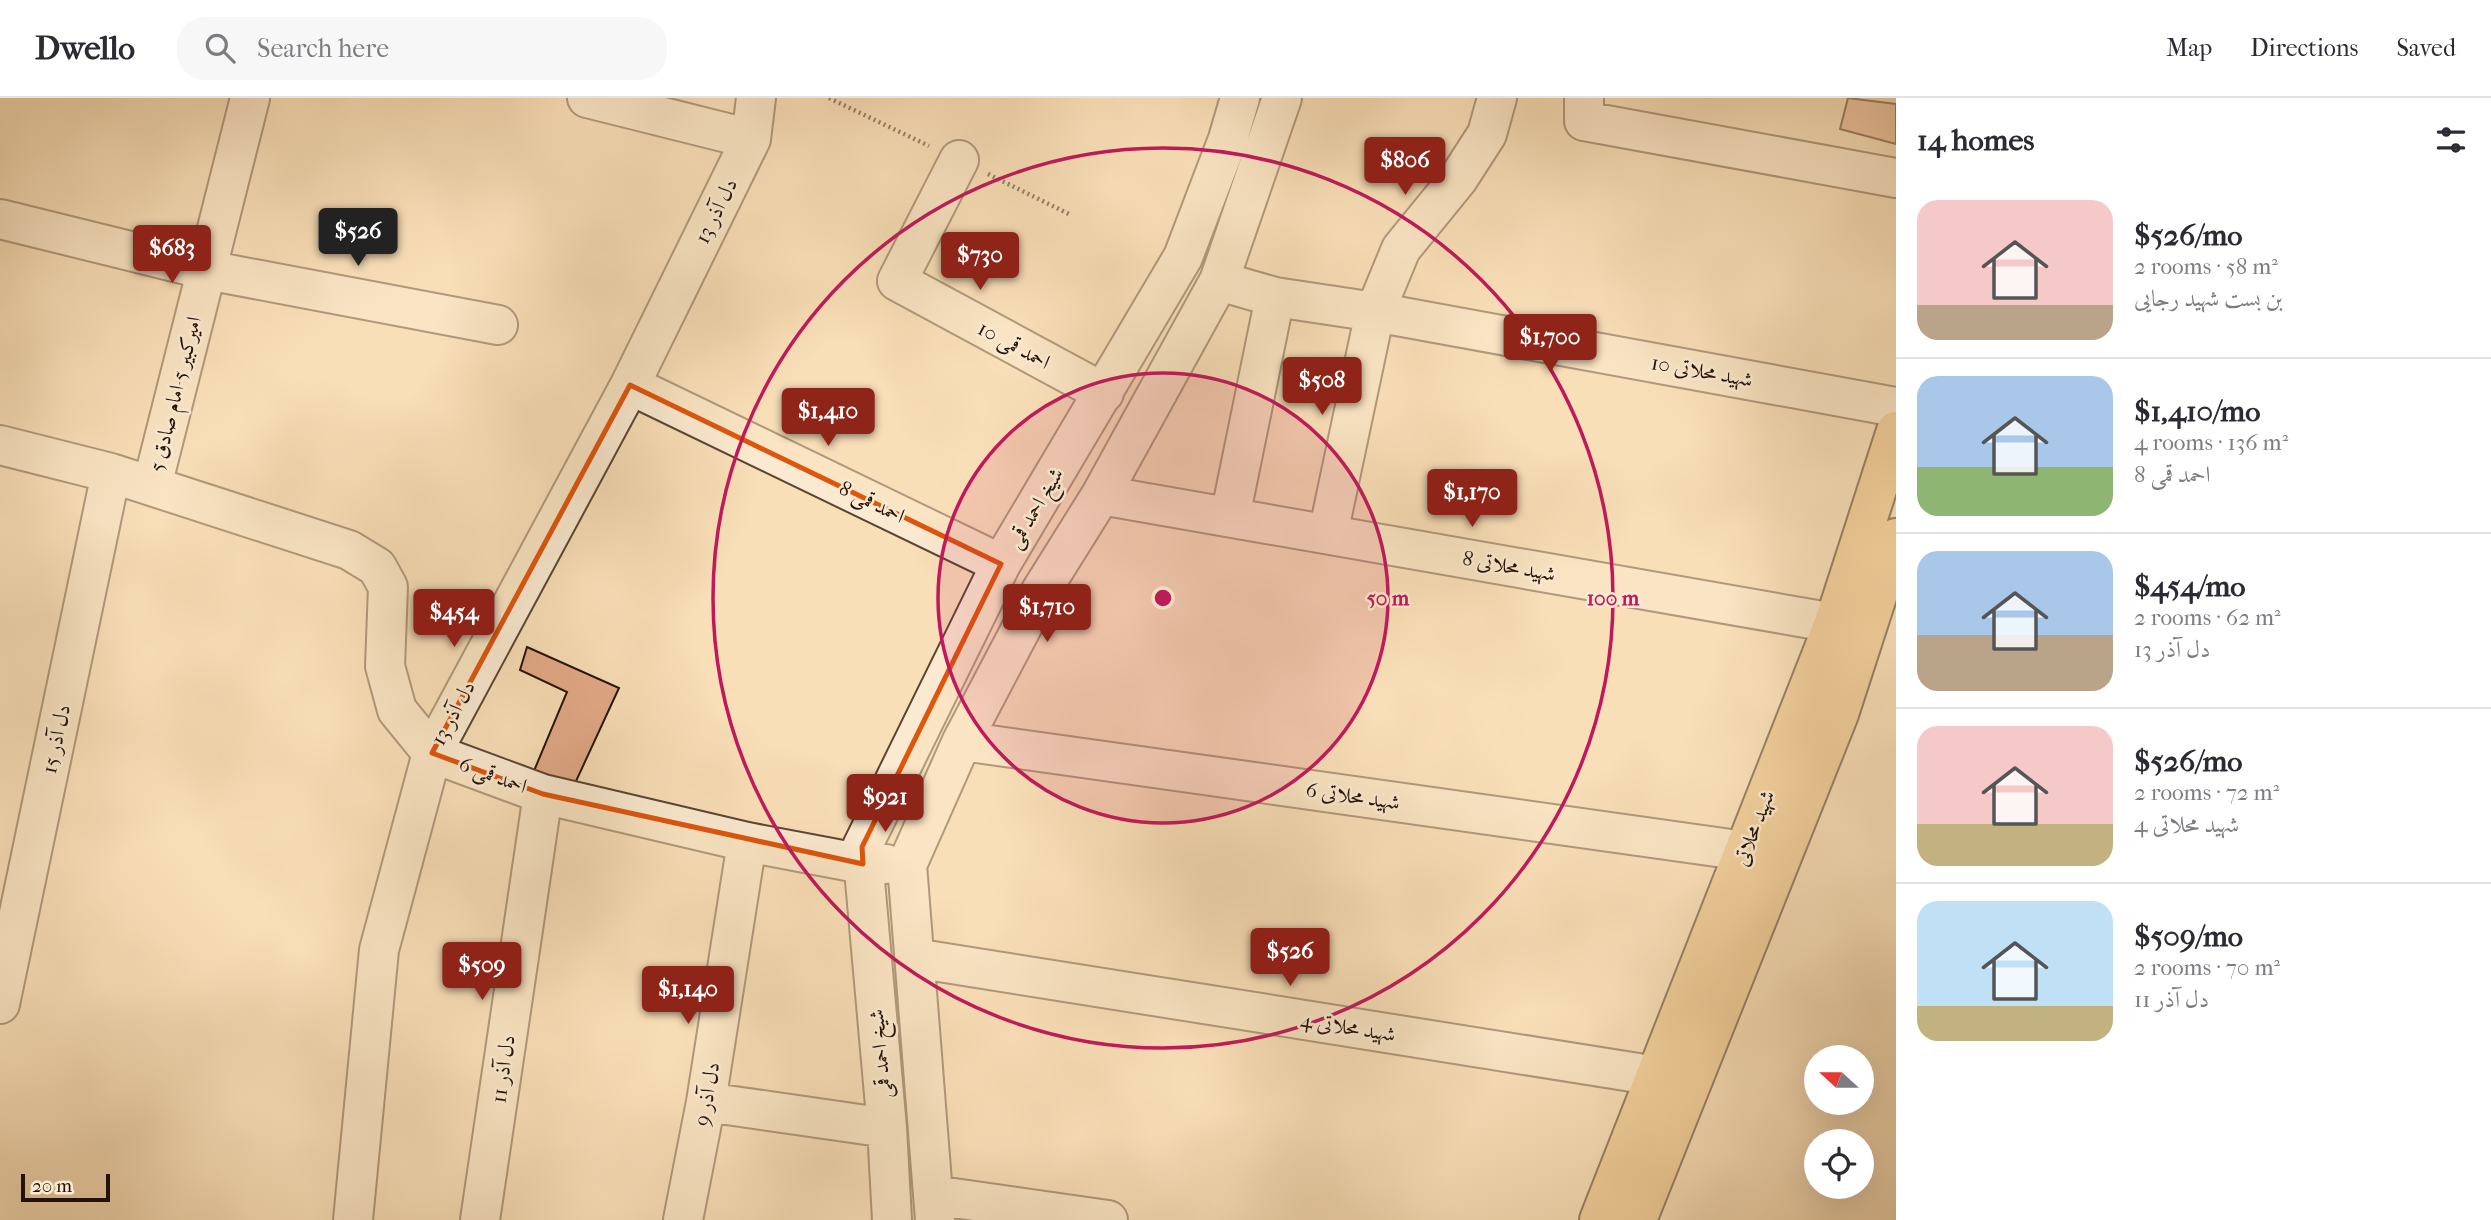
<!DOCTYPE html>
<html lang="en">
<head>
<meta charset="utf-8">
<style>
	:root { --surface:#fff; --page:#f7f7f7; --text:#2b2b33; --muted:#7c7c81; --line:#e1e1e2; --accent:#8f2418 }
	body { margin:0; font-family:"IM FELL French Canon",Amiri,serif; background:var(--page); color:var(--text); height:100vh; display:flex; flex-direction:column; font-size:26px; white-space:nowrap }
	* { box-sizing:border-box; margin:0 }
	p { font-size:23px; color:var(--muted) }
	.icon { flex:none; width:38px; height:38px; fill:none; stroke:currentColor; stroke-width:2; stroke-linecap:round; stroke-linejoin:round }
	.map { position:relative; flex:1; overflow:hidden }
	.side { display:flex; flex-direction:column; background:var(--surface); width:595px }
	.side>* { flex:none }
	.needle { width:46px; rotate:291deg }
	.tools { position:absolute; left:1804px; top:947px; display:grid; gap:14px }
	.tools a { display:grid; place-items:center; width:70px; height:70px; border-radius:50%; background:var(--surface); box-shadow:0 7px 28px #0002; font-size:35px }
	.scale { position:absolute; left:21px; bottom:18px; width:89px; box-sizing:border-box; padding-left:7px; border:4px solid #231205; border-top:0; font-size:19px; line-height:24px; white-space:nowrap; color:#231205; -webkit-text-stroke:5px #fbead1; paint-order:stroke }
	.price { position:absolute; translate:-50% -60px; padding:0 16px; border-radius:7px; background:var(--accent); color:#fff; font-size:23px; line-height:46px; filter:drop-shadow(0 2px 4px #0008) }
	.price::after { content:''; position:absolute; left:50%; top:42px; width:21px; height:16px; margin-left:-10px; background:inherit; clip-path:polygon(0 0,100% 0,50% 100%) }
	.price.on { background:#222; color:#fff }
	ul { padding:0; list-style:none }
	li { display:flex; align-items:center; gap:21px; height:175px; padding:0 21px }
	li+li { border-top:2px solid var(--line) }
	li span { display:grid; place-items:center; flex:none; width:196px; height:140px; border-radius:21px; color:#555 }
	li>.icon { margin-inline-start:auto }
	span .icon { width:84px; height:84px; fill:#fffc; stroke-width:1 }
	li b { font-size:30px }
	h2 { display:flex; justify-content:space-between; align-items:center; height:84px; padding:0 21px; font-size:30px }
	header { display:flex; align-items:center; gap:42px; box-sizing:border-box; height:98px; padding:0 35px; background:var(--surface); border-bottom:2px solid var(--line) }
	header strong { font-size:33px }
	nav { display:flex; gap:38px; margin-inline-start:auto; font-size:24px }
	.search { width:490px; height:63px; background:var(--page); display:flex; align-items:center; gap:18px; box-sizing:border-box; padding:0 24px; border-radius:28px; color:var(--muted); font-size:26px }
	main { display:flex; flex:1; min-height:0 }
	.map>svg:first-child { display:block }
	.building { fill:#e4aa88; stroke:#231205; stroke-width:2 }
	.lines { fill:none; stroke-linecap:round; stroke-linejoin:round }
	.minor-casing { stroke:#584532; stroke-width:42 }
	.major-casing { stroke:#231205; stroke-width:42 }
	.path { stroke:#231205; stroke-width:4.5; stroke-dasharray:2 3.5; stroke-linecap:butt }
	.minor { stroke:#fbead1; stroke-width:38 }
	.major { stroke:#ecc07c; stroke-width:38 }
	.marked { fill:none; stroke:#de550c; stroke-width:5; stroke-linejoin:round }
	.ring { fill:none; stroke:#c2185b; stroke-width:3.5 }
	.labels { text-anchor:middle; stroke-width:5; stroke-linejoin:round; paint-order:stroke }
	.street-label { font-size:21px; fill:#231205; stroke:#fbead1 }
	.centre { fill:#c2185b; stroke:#fbead1; stroke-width:3.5 }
	.ring-label { font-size:21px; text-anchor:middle; font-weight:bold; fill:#c2185b; stroke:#fbead1; stroke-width:5; stroke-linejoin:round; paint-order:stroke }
</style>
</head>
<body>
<header>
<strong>Dwello</strong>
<div class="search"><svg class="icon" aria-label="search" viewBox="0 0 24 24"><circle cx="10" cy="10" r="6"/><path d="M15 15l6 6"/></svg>Search here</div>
<nav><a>Map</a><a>Directions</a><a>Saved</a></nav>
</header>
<main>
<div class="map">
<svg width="1896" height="1122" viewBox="0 0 1896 1122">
	<rect width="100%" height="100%" fill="#f9dfb8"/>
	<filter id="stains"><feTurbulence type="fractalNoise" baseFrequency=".00286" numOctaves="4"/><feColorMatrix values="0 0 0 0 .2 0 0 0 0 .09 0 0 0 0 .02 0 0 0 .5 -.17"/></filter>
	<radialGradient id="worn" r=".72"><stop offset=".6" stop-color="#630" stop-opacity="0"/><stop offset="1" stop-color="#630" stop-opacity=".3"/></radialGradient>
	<path class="building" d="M1848,0L1896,6V46L1840,31Z
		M527,549L619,590L571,694L531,680L567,594L520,572Z"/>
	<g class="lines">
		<defs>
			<path id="minor" d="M587,0L751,41
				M1584,0V23L1896,80
				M959,62L897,183L1104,295
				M0,121L207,172L498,227
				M1219,183L1275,199L1375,214L1896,309
				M630,287L1001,466
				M0,347L111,375L349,452L377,469L388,489L385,568L397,612L432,655L543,696L747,744L863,766H886
				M152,388L250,0
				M1101,397L1834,525
				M1230,419L1275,199
				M1328,436L1375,214L1401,151L1458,81L1487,36L1497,0
				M962,643L1745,753
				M914,860L1657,978
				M0,906L111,375
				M706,1004L887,1030
				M933,1097L1108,1122
				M353,1122L379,852L432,655L630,287L751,41L756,0
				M480,1122L543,696
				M683,1122L706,1004L747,744
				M892,1122L887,1030L862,749L1001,466L1183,159L1228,41L1240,0
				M935,1122L907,767L962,643L1041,493L1101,397L1219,183L1282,0"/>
			<path id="major" d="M1599,1122L1834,525L1896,333
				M1637,1122L1839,616L1896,440"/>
		</defs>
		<use href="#minor" class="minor-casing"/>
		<use href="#major" class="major-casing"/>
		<path class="path" d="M829,0L929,48
			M988,76L1071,117"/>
		<use href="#minor" class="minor"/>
		<use href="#major" class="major"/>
	</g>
	<path d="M0 0H1896V1122H0ZM630,287L1001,466L862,749L863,766L543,696L432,655Z" fill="#f9dfb8" fill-opacity=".55" fill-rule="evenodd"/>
	<path class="marked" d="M630,287L1001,466L862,749L863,766L543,696L432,655Z"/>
	<circle cx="1163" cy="500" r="225" fill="#c2185b" fill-opacity=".12"/>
	<g class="ring">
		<circle cx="1163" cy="500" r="225"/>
		<circle cx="1163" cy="500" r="450"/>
	</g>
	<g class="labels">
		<g class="street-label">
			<text transform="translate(716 113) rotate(-64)" y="7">دل آذر 13</text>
			<text transform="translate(1014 247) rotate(28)" y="7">احمد قمی 10</text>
			<text transform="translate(1702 273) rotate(10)" y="7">شهید محلاتی 10</text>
			<text transform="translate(175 296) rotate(-76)" y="7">امیرکبیر 5-امام صادق 5</text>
			<text transform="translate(872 404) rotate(26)" y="7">احمد قمی 8</text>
			<text transform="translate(1035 410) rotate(-59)" y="7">شیخ احمد قمی</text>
			<text transform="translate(1509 468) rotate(10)" y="7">شهید محلاتی 8</text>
			<text transform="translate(453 615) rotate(-62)" y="7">دل آذر 13</text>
			<text transform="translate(56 641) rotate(-78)" y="7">دل آذر 15</text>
			<text transform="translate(493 677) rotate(20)" y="7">احمد قمی 6</text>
			<text transform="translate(1353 698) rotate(8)" y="7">شهید محلاتی 6</text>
			<text transform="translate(1754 730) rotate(-69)" y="7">شهید محلاتی</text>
			<text transform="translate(1348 929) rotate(9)" y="7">شهید محلاتی 4</text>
			<text transform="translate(880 956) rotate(-95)" y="7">شیخ احمد قمی</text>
			<text transform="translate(503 971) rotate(-82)" y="7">دل آذر 11</text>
			<text transform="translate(707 996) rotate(-80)" y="7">دل آذر 9</text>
		</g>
	</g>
	<circle cx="1163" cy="500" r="10" class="centre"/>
	<g class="ring-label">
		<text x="1388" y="507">50 m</text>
		<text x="1613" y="507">100 m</text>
	</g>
	<rect width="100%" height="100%" filter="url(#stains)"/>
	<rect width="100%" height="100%" fill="url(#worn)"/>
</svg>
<div class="tools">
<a><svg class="needle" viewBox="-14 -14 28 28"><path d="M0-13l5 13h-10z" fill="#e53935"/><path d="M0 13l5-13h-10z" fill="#7c7c81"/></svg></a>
<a><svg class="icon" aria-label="locate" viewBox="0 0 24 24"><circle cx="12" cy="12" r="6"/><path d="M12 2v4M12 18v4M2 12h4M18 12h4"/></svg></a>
</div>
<div class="scale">20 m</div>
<b class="price" style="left:1405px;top:99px">$806</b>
<b class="price on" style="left:358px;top:170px">$526</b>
<b class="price" style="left:172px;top:187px">$683</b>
<b class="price" style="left:980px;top:194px">$730</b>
<b class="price" style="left:1550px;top:276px">$1,700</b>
<b class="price" style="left:1322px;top:319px">$508</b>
<b class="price" style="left:828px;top:350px">$1,410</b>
<b class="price" style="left:1472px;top:431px">$1,170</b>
<b class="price" style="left:1047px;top:546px">$1,710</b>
<b class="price" style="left:454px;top:551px">$454</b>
<b class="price" style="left:885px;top:736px">$921</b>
<b class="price" style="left:1290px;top:890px">$526</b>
<b class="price" style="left:482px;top:904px">$509</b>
<b class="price" style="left:688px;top:928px">$1,140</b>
</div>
<section class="side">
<h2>14 homes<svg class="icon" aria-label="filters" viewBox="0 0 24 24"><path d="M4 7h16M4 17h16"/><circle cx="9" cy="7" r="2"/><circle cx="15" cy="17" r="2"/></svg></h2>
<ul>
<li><span style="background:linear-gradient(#f6c9c9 75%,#b9a48a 0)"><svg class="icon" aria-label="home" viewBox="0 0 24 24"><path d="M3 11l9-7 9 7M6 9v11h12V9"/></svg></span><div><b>$526/mo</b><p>2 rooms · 58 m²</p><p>بن بست شهید رجایی</p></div></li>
<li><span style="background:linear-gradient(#a9c7e8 65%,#8fb573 0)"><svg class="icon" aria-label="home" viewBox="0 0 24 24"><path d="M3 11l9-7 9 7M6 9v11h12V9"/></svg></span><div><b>$1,410/mo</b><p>4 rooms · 136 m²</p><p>احمد قمی 8</p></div></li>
<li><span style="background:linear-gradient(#a9c7e8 60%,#b9a48a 0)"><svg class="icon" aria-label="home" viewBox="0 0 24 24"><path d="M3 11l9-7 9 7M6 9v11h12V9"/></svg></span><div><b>$454/mo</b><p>2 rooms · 62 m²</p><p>دل آذر 13</p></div></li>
<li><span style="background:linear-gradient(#f6c9c9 70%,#c2b280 0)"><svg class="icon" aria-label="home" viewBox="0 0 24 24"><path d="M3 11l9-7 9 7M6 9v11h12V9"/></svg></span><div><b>$526/mo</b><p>2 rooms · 72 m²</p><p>شهید محلاتی 4</p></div></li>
<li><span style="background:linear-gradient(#bfe0f5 75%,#c2b280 0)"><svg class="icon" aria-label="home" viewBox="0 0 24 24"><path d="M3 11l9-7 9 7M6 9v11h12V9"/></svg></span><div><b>$509/mo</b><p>2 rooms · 70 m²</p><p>دل آذر 11</p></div></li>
</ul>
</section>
</main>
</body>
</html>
